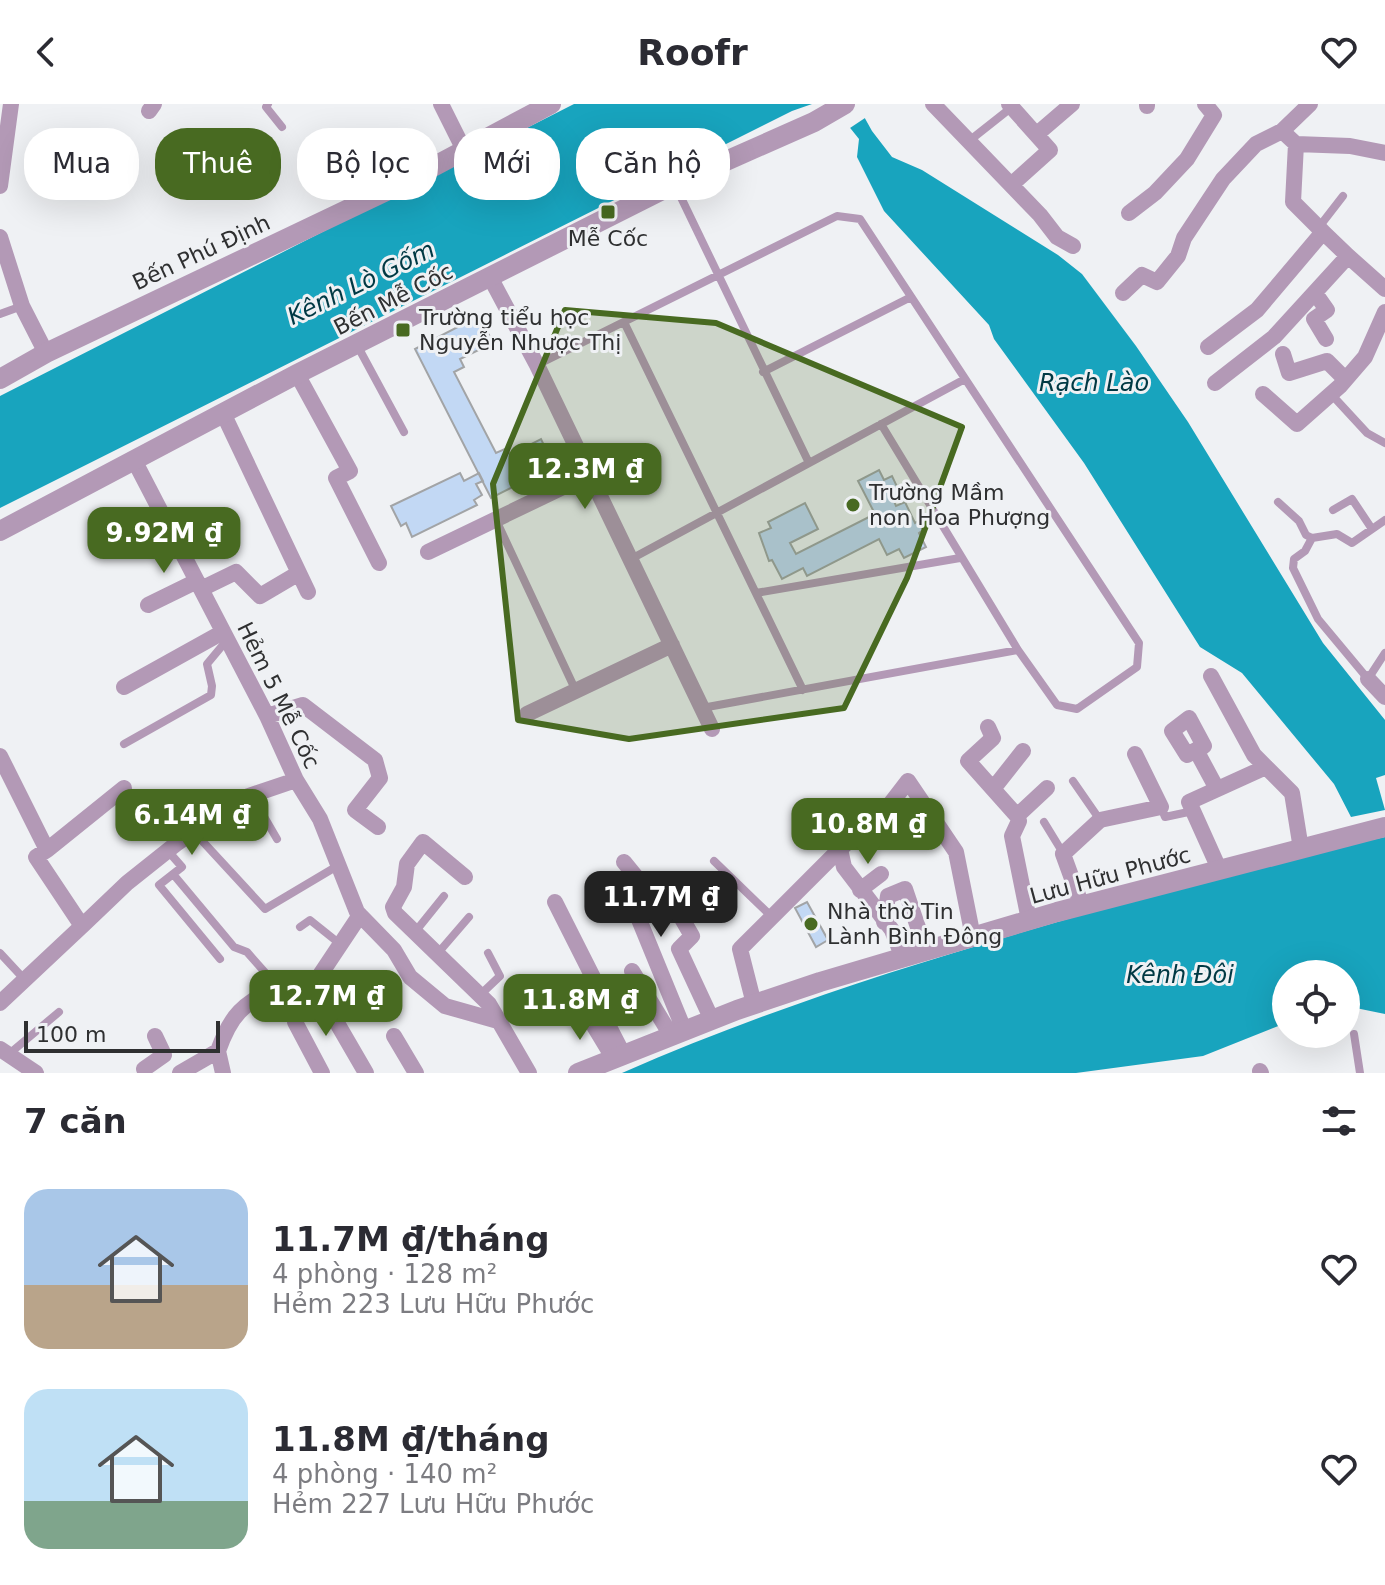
<!DOCTYPE html>
<html lang="vi">
<head>
<meta charset="utf-8">
<style>
	:root { --surface:#fff; --page:#f2f2f3; --text:#2b2b33; --muted:#7c7c81; --accent:#486a21 }
	body { margin:0; font-family:"DejaVu Sans",sans-serif; background:var(--page); color:var(--text); height:100vh; display:flex; flex-direction:column; font-size:30px; white-space:nowrap }
	* { box-sizing:border-box; margin:0 }
	p { font-size:26px; color:var(--muted) }
	.icon { flex:none; width:44px; height:44px; fill:none; stroke:currentColor; stroke-width:2; stroke-linecap:round; stroke-linejoin:round }
	.map { position:relative; height:969px; overflow:hidden }
	.details { display:flex; flex-direction:column; background:var(--surface); flex:1 }
	.details>* { flex:none }
	.hud { position:absolute; left:24px; top:24px; width:800px; height:72px; display:flex; gap:16px }
	.controls { position:absolute; left:1272px; top:856px; display:grid; gap:16px }
	.controls a { display:grid; place-items:center; width:88px; height:88px; border-radius:50%; background:var(--surface); box-shadow:0 8px 32px #0002; font-size:40px }
	.scale { position:absolute; left:24px; bottom:20px; width:196px; box-sizing:border-box; padding-left:8px; border:4px solid #2f3031; border-top:0; font-size:22px; line-height:28px; white-space:nowrap; color:#2f3031; -webkit-text-stroke:6px #eff1f4; paint-order:stroke }
	.price { position:absolute; translate:-50% -68px; padding:0 18px; border-radius:16px; background:var(--accent); color:#fff; font-size:26px; line-height:52px; filter:drop-shadow(0 2px 4px #0008) }
	.price::after { content:''; position:absolute; left:50%; top:48px; width:24px; height:18px; margin-left:-12px; background:inherit; clip-path:polygon(0 0,100% 0,50% 100%) }
	.price.active { background:#222; color:#fff }
	ul { padding:0; list-style:none }
	li { display:flex; align-items:center; gap:24px; height:200px; padding:0 24px }
	li span { display:grid; place-items:center; flex:none; width:224px; height:160px; border-radius:24px; color:#555 }
	li>.icon { margin-inline-start:auto }
	span .icon { width:96px; height:96px; fill:#fffc; stroke-width:1 }
	li b { font-size:34px }
	h2 { display:flex; justify-content:space-between; align-items:center; height:96px; padding:0 24px; font-size:34px }
	.chip { padding:0 28px; border-radius:32px; background:var(--surface); box-shadow:0 8px 32px #0002; font-size:28px; line-height:72px }
	.chip.active { background:var(--accent); color:#fff }
	header { display:flex; justify-content:space-between; align-items:center; height:104px; padding:0 24px; background:var(--surface); font-size:36px; font-weight:600 }
	.map>svg:first-child { display:block }
	.water { fill:#18a4be }
	.pier { fill:#eff1f4 }
	.building { fill:#c2d8f4; stroke:#a2a4a6; stroke-width:2 }
	.lines { fill:none; stroke-linecap:round; stroke-linejoin:round }
	.service { stroke:#b399b6; stroke-width:8 }
	.minor { stroke:#b399b6; stroke-width:16 }
	.tertiary { stroke:#b399b6; stroke-width:20 }
	.marked { fill:#486a21; fill-opacity:0.2; stroke:#486a21; stroke-width:6; stroke-linejoin:round }
	.poi-dot { fill:#486a21; stroke:#eff1f4; stroke-width:3 }
	.labels { text-anchor:middle; stroke-width:6; stroke-linejoin:round; paint-order:stroke }
	.poi-label { font-size:22px; fill:#2f3031; stroke:#eff1f4; text-anchor:start }
	.street-label { font-size:22px; fill:#2f3031; stroke:#eff1f4 }
	.water-label { font-size:24px; font-style:italic; fill:#003944; stroke:#eff1f4 }
</style>
</head>
<body>
<header><svg class="icon" aria-label="back" viewBox="0 0 24 24"><path d="M15 5l-7 7 7 7"/></svg>Roofr<svg class="icon" aria-label="heart" viewBox="0 0 24 24"><path d="M12 20l-8-8c-3-5 5-10 8-4 3-6 11-1 8 4z"/></svg></header>
<div class="map">
<svg width="1385" height="969" viewBox="0 0 1385 969">
	<rect width="100%" height="100%" fill="#eff1f4"/>
	<path class="water" d="M574,0H812L792,7L0,404V292Z
		M831,0H857L872,27L892,53L922,66L1058,151L1082,170L1136,242L1188,318L1323,539L1385,616V671L1376,674L1385,706L1351,713L1334,680L1242,569L1200,543L1084,359L994,235L989,221L884,107L857,53L859,35Z
		M1385,733V910L1346,902V870H1286V919L1203,952L1076,969H622C756,910 893,866 1033,825C1150,791 1267,758 1385,733Z"/>
	<path class="pier" d="M827,0H862L868,12L847,26Z"/>
	<path class="building" d="M475,214L478,220L482,217L493,239L460,255L464,263L454,268L496,349L507,344L510,351L541,335L552,358L548,360L550,364L491,394L415,245Z
		M879,366L884,376L892,372L902,393L894,397L896,402L905,398L915,419L918,417L923,426L919,429L926,443L904,454L899,445L887,451L879,435L807,472L803,464L782,475L772,456L769,457L759,429L771,424L768,418L805,399L818,425L790,439L796,450L875,410L858,377Z
		M460,369L464,377L479,369L483,377L476,380L482,391L474,396L477,401L412,433L406,419L401,422L391,402Z
		M807,798L828,836L816,843L795,804Z"/>
	<g class="lines">
		<path class="service" d="M268,0L266,3L282,23
			M969,37L1012,3
			M675,81L809,359
			M1319,123L1343,92
			M0,210L22,202
			M624,218L803,586
			M357,241L404,328
			M537,261L837,112L860,115L1139,539L1137,563L1077,605L1057,601L1018,546L702,604
			M763,268L911,193
			M1331,290L1367,329L1385,339
			M881,320L1018,546
			M1278,398L1299,417L1306,431L1312,434L1337,430L1352,439L1385,416
			M1333,406L1352,395L1372,425
			M496,416L575,585
			M1312,434L1305,447L1294,455L1293,464L1318,515L1368,575L1385,549
			M631,455L965,275
			M756,489L960,454
			M124,640L211,591L212,582L207,560L227,536
			M1073,677L1100,716
			M252,692L277,735
			M1161,703L1165,713L1193,707
			M1044,718L1063,749
			M194,728L265,805L339,761
			M168,747L182,763L159,781L220,855
			M714,757L771,812
			M173,770L234,843L247,848L277,882
			M300,823L310,816L340,840
			M415,828L444,792
			M0,849L25,876
			M438,849L469,813
			M480,891L500,872L488,849
			M1354,930L1360,969
			M9,950L59,908"/>
		<path class="minor" d="M441,0L464,46
			M933,0L1040,111L1057,133L1073,142
			M1009,0L1050,46L1011,81
			M1147,2V0
			M149,7L154,0
			M1037,30L1072,0
			M1296,40L1350,42L1385,49
			M0,82L11,0
			M1129,109L1155,89L1187,55L1214,11L1205,0
			M1323,128L1348,152
			M0,133L22,202L46,249
			M490,173L537,261L712,625
			M1123,189L1142,171L1157,178L1178,152L1184,134L1223,75L1256,40L1282,27L1310,0
			M1315,189L1327,206L1314,215L1326,235
			M1208,243L1257,206L1323,128L1293,98L1296,40L1282,27
			M1283,250L1289,269L1327,257L1345,275
			M297,270L350,367L336,374L379,459
			M1215,279L1274,233L1348,152L1385,185
			M1263,290L1297,320L1340,282L1365,253L1385,208
			M223,309L308,488
			M134,356L267,612L296,676L320,715L357,808L394,846L410,873L445,902L498,917
			M428,448L590,370
			M201,485L236,468L260,492L299,469
			M148,501L197,477
			M1211,572L1254,651L1292,689L1301,745
			M1368,575L1385,593
			M124,583L223,528
			M527,610L672,541
			M267,612L303,601L375,656L380,674L355,706L378,723
			M988,623L993,634L968,657L1017,712L1019,717L1012,732L1029,816
			M1196,646L1187,651L1172,627L1189,614L1204,642L1196,646L1217,685
			M0,652L47,746L36,753L82,822L0,899
			M993,685L1023,647
			M1017,712L1047,684
			M47,746L124,684
			M624,758L637,774L631,796L685,928
			M1220,767L1189,698L1266,663
			M465,773L423,738L407,760L404,783L393,803L395,809L489,900L529,969
			M860,786L881,770
			M555,798L608,903L607,919L624,952
			M1082,802L1063,750L1100,716L1161,703L1135,650
			M360,811L320,871L340,906L337,919L366,969
			M884,818L888,792L905,785L926,847
			M82,822L127,779L176,740L240,695L296,676
			M903,854L892,826L844,763L840,745L888,703L908,677L956,748L973,833
			M632,867L672,933
			M556,890L571,884L614,955
			M754,900L740,845L840,745
			M712,916L679,845L692,832L677,806L715,785
			M295,918L322,969
			M394,932L416,969
			M0,945L36,969
			M218,947C233,905 245,901 281,880L295,887L320,871
			M144,965L164,951L155,932
			M1260,967L1261,969
			M180,969L218,947L223,969"/>
		<path class="tertiary" d="M0,275L46,249L401,80L551,0
			M0,427L297,270L674,80L814,18L845,0
			M578,969L737,906L820,878L1057,808L1385,723"/>
	</g>
	<path class="marked" d="M565,206L716,219L962,323L907,474L844,604L629,635L518,616L493,380Z"/>
	<g class="poi-dot">
		<rect x="600" y="100" width="16" height="16" rx="4"/>
		<rect x="395" y="218" width="16" height="16" rx="4"/>
		<circle cx="853" cy="401" r="8"/>
		<circle cx="811" cy="820" r="8"/>
	</g>
	<g class="labels">
		<g class="poi-label">
			<text x="608" y="142" text-anchor="middle">Mễ Cốc</text>
			<text x="419" y="221">Trường tiểu học<tspan x="419" dy="25">Nguyễn Nhược Thị</tspan></text>
			<text x="869" y="396">Trường Mầm<tspan x="869" dy="25">non Hoa Phượng</tspan></text>
			<text x="827" y="815">Nhà thờ Tin<tspan x="827" dy="25">Lành Bình Đông</tspan></text>
		</g>
		<g class="street-label">
			<text transform="translate(201 148) rotate(-25)" y="8">Bến Phú Định</text>
			<text transform="translate(393 195) rotate(-27)" y="8">Bến Mễ Cốc</text>
			<text transform="translate(279 591) rotate(64)" y="8">Hẻm 5 Mễ Cốc</text>
			<text transform="translate(1110 771) rotate(-15)" y="8">Lưu Hữu Phước</text>
		</g>
		<g class="water-label">
			<text transform="translate(361 179) rotate(-26)" y="8">Kênh Lò Gốm</text>
			<text x="1094" y="287">Rạch Lào</text>
			<text x="1180" y="879">Kênh Đôi</text>
		</g>
	</g>
</svg>
<div class="controls">
<a><svg class="icon" aria-label="locate" viewBox="0 0 24 24"><circle cx="12" cy="12" r="6"/><path d="M12 2v4M12 18v4M2 12h4M18 12h4"/></svg></a>
</div>
<div class="scale">100 m</div>
<b class="price" style="left:585px;top:407px">12.3M ₫</b>
<b class="price" style="left:164px;top:471px">9.92M ₫</b>
<b class="price" style="left:192px;top:753px">6.14M ₫</b>
<b class="price" style="left:868px;top:762px">10.8M ₫</b>
<b class="price active" style="left:661px;top:835px">11.7M ₫</b>
<b class="price" style="left:326px;top:934px">12.7M ₫</b>
<b class="price" style="left:580px;top:938px">11.8M ₫</b>
<div class="hud">
<a class="chip">Mua</a>
<a class="chip active">Thuê</a>
<a class="chip">Bộ lọc</a>
<a class="chip">Mới</a>
<a class="chip">Căn hộ</a>
</div>
</div>
<section class="details">
<h2>7 căn<svg class="icon" aria-label="filters" viewBox="0 0 24 24"><path d="M4 7h16M4 17h16"/><circle cx="9" cy="7" r="2"/><circle cx="15" cy="17" r="2"/></svg></h2>
<ul>
<li><span style="background:linear-gradient(#a9c7e8 60%,#b9a48a 0)"><svg class="icon" aria-label="home" viewBox="0 0 24 24"><path d="M3 11l9-7 9 7M6 9v11h12V9"/></svg></span><div><b>11.7M ₫/tháng</b><p>4 phòng · 128 m²</p><p>Hẻm 223 Lưu Hữu Phước</p></div><svg class="icon" aria-label="heart" viewBox="0 0 24 24"><path d="M12 20l-8-8c-3-5 5-10 8-4 3-6 11-1 8 4z"/></svg></li>
<li><span style="background:linear-gradient(#bfe0f5 70%,#7fa58c 0)"><svg class="icon" aria-label="home" viewBox="0 0 24 24"><path d="M3 11l9-7 9 7M6 9v11h12V9"/></svg></span><div><b>11.8M ₫/tháng</b><p>4 phòng · 140 m²</p><p>Hẻm 227 Lưu Hữu Phước</p></div><svg class="icon" aria-label="heart" viewBox="0 0 24 24"><path d="M12 20l-8-8c-3-5 5-10 8-4 3-6 11-1 8 4z"/></svg></li>
</ul>
</section>
</body>
</html>
